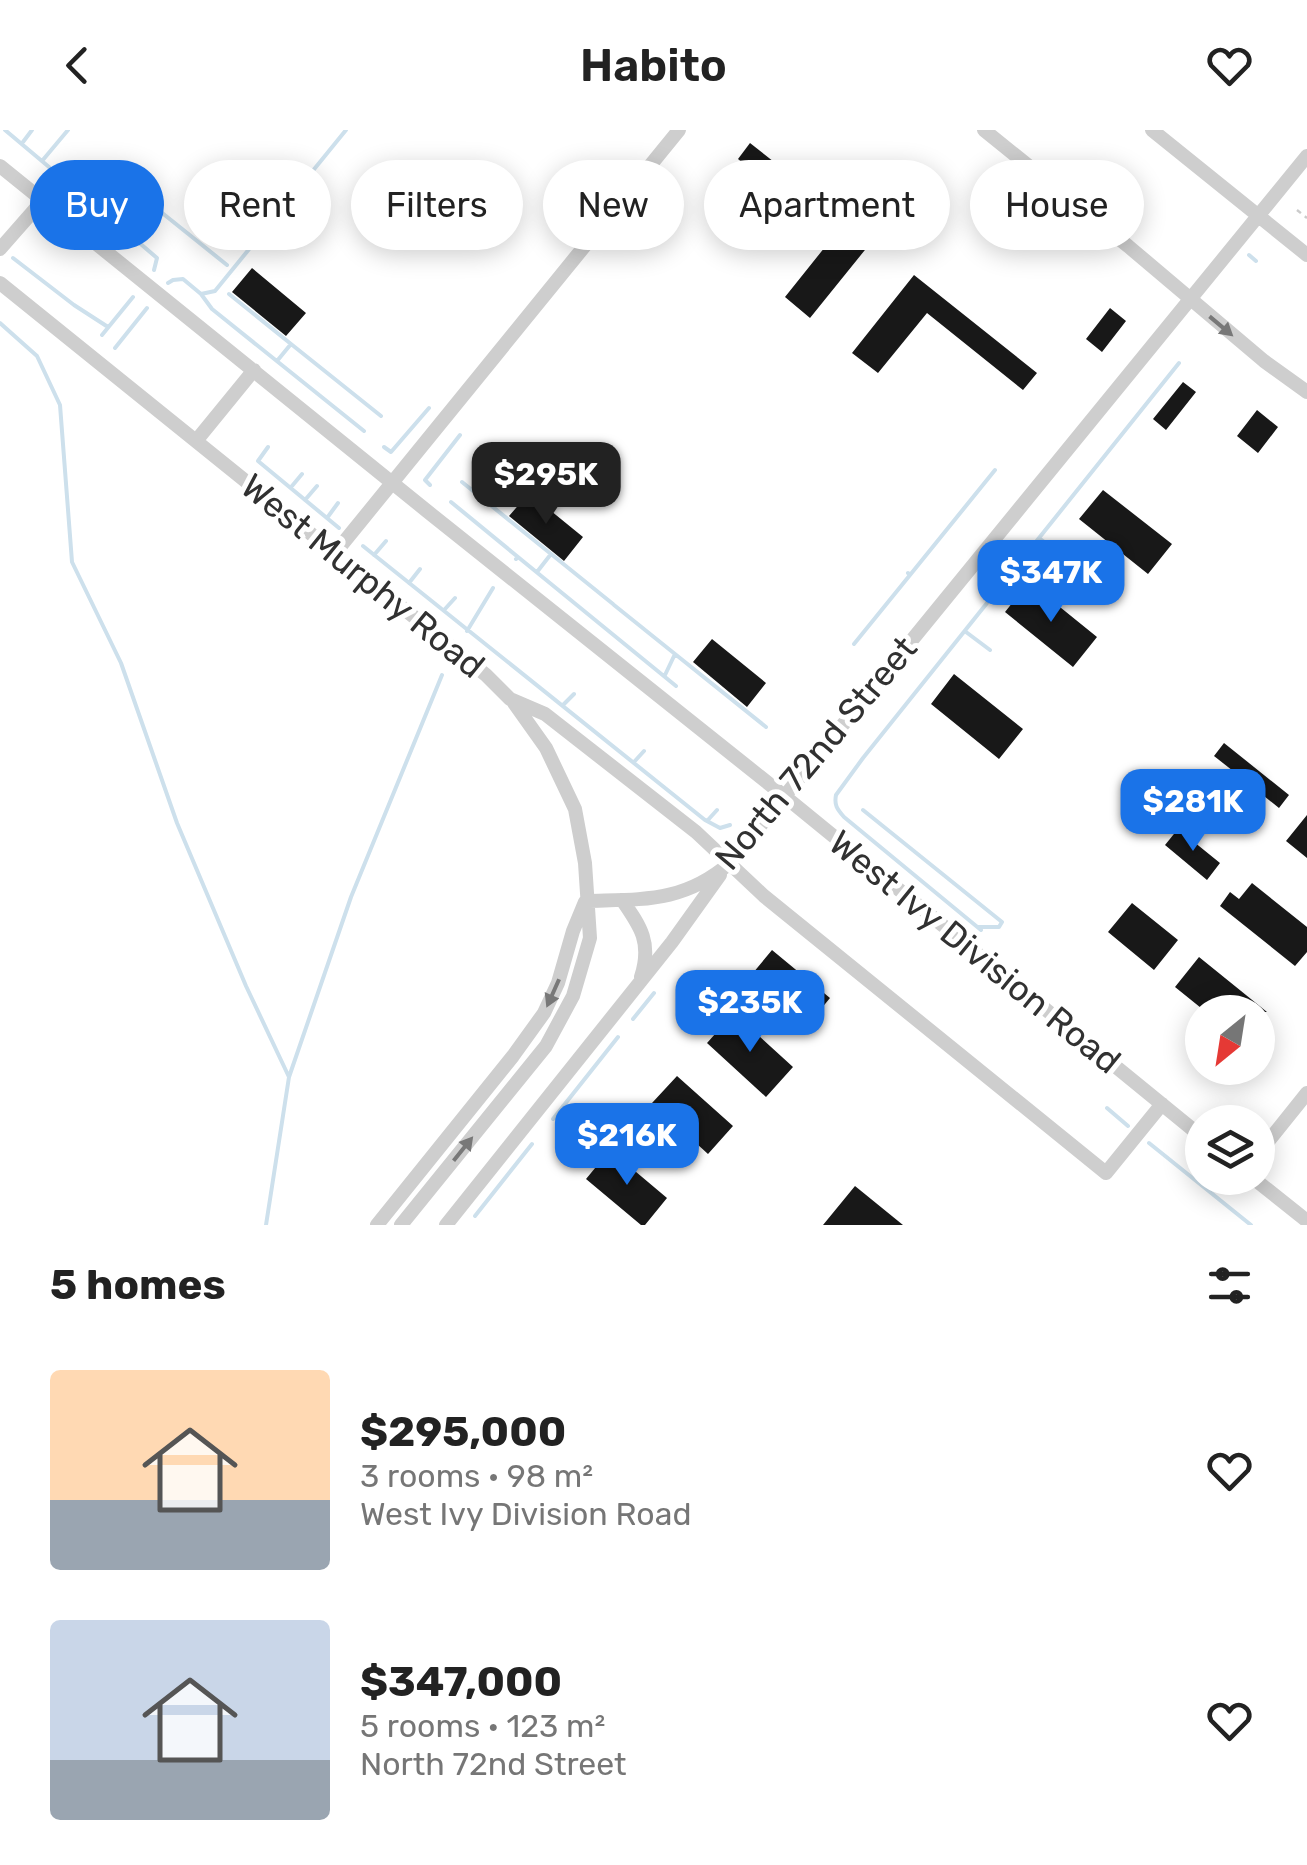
<!DOCTYPE html>
<html lang="en">
<head>
<meta charset="utf-8">
<style>
	:root { --surface:#fff; --page:#f6f6f6; --text:#222; --muted:#767676; --accent:#1a73e8 }
	body { margin:0; font-family:Rubik,sans-serif; background:var(--page); color:var(--text); height:100vh; display:flex; flex-direction:column; font-size:38px; white-space:nowrap }
	* { box-sizing:border-box; margin:0 }
	p { font-size:32px; color:var(--muted) }
	.icon { flex:none; width:55px; height:55px; fill:none; stroke:currentColor; stroke-width:2; stroke-linecap:round; stroke-linejoin:round }
	.map { position:relative; height:1095px; overflow:hidden }
	.panel { display:flex; flex-direction:column; background:var(--surface); flex:1 }
	.panel>* { flex:none }
	.top-card { position:absolute; left:30px; top:30px; width:1248px; height:90px; display:flex; gap:20px }
	.needle { width:65px; rotate:210deg }
	.tools { position:absolute; left:1185px; top:865px; display:grid; gap:20px }
	.tools a { display:grid; place-items:center; width:90px; height:90px; border-radius:50%; background:var(--surface); box-shadow:0 5px 25px #0003; font-size:50px }
	.price { position:absolute; translate:-50% -85px; padding:0 22px; border-radius:20px; background:var(--accent); color:#fff; font-size:32px; line-height:65px; filter:drop-shadow(0 2px 5px #0008) }
	.price::after { content:''; position:absolute; left:50%; top:60px; width:30px; height:22px; margin-left:-15px; background:inherit; clip-path:polygon(0 0,100% 0,50% 100%) }
	.price.selected { background:#222; color:#fff }
	ul { padding:0; list-style:none }
	li { display:flex; align-items:center; gap:30px; height:250px; padding:0 50px }
	li span { display:grid; place-items:center; flex:none; width:280px; height:200px; border-radius:10px; color:#555 }
	li>.icon { margin-inline-start:auto }
	span .icon { width:120px; height:120px; fill:#fffc; stroke-width:1 }
	li b { font-size:42px }
	h2 { display:flex; justify-content:space-between; align-items:center; height:120px; padding:0 50px; font-size:42px }
	.chip { padding:0 35px; border-radius:45px; background:var(--surface); box-shadow:0 5px 25px #0003; font-size:35px; line-height:90px }
	.chip.selected { background:var(--accent); color:#fff }
	header { display:flex; justify-content:space-between; align-items:center; height:130px; padding:0 50px; background:var(--surface); font-size:45px; font-weight:600 }
	.map>svg:first-child { display:block }
	.lines { fill:none; stroke-linecap:round; stroke-linejoin:round }
	.stream { stroke:#cde0ec; stroke-width:4 }
	.building { fill:#181818 }
	.path { stroke:#cbcbcb; stroke-width:2.5; stroke-dasharray:5 5; stroke-linecap:butt }
	.minor { stroke:#cecece; stroke-width:14 }
	.oneway { fill:#787878 }
	.labels { text-anchor:middle; stroke-width:10; stroke-linejoin:round; paint-order:stroke }
	.street-label { font-size:35px; fill:#313131; stroke:#fff }
</style>
</head>
<body>
<header><svg class="icon" aria-label="back" viewBox="0 0 24 24"><path d="M15 5l-7 7 7 7"/></svg>Habito<svg class="icon" aria-label="heart" viewBox="0 0 24 24"><path d="M12 20l-8-8c-3-5 5-10 8-4 3-6 11-1 8 4z"/></svg></header>
<div class="map">
<svg width="1307" height="1095" viewBox="0 0 1307 1095">
	<rect width="100%" height="100%" fill="#fff"/>
	<g class="lines">
		<path class="stream" d="M5,0L49,37
			M23,12L32,0
			M42,31L68,0
			M80,62L157,128L154,140
			M131,105L153,77L150,75L151,74L227,135
			M1249,125L1256,131
			M13,128L74,175L108,197
			M168,153L173,150L183,149L201,164L215,161L346,0
			M201,164L212,179L364,301
			M229,164L291,214
			M0,193L37,226L60,275L72,432L121,533L177,693L246,856L289,947L266,1095
			M102,205L133,167
			M115,218L147,178
			M277,231L291,214L381,286
			M268,317L258,331L339,398
			M384,317L391,322L429,278
			M462,352L551,424
			M430,355L425,350L460,305
			M292,356L302,344
			M305,370L317,356
			M451,372L518,427L516,429
			M327,388L338,373
			M1039,408L1065,428
			M363,416L705,690L720,698L730,695
			M374,425L386,411
			M518,427L676,556
			M537,442L551,424L613,474
			M910,445L995,340
			M409,453L420,439
			M614,475L675,524
			M445,479L455,468
			M467,501L493,458
			M966,502L990,520
			M854,514L910,445L908,443
			M665,545L675,524L766,597
			M563,575L574,564
			M634,632L644,621
			M863,680L1002,792L999,797H978
			M707,691L717,680
			M981,800L844,687C837,679 834,675 836,665L863,628L1179,233
			M633,889L654,863
			M289,947L351,767L442,545
			M563,976L575,986
			M1107,978L1128,996
			M553,989L618,907
			M1149,1013L1251,1095
			M475,1086L532,1014"/>
	</g>
	<path class="building" d="M750,13L873,110L810,188L785,167L833,107L738,29Z
		M252,138L306,183L286,206L232,162Z
		M914,145L1037,243L1023,260L927,183L878,243L852,223Z
		M1110,178L1126,191L1102,222L1086,209Z
		M1183,252L1196,262L1166,300L1153,289Z
		M1257,280L1278,297L1258,323L1237,306Z
		M1103,360L1172,414L1148,444L1079,389Z
		M529,363L583,407L564,431L509,386Z
		M1029,452L1097,507L1073,537L1005,482Z
		M712,509L766,553L747,577L693,532Z
		M954,544L1023,599L999,629L931,574Z
		M1224,613L1289,665L1279,678L1264,666L1260,671L1252,664L1256,659L1214,626Z
		M1307,685V728L1286,711Z
		M1178,699L1220,733L1207,750L1165,715Z
		M1252,753L1307,797V822L1295,836L1220,776L1230,762L1239,769Z
		M1132,773L1178,810L1154,840L1108,802Z
		M772,820L830,868L806,897L748,849Z
		M1199,827L1267,882H1206L1175,857Z
		M734,883L793,937L766,967L707,913Z
		M677,946L733,996L708,1024L652,973Z
		M610,1020L667,1068L645,1095H641L586,1049Z
		M855,1056L903,1095H823Z"/>
	<g class="lines">
		<path class="path" d="M1297,80L1307,88"/>
		<path class="minor" d="M984,0L1128,116L1264,231L1307,262
			M1152,0L1307,125
			M0,36L427,381L783,665L1202,1007
			M0,119L43,70
			M0,153L486,545L510,569L545,584L696,702L764,766L1106,1043L1162,974
			M196,311L254,240
			M335,423L679,0
			M622,770C641,797 652,813 641,847
			M586,771C643,769 683,773 730,733L1307,26
			M1258,1024L1307,963
			M1253,1048L1307,1091
			M377,1095L513,926L544,883L558,853L573,801L585,772
			M401,1095L546,916L573,866L590,808L585,733L575,679L546,618L514,573
			M446,1095L672,812L720,745"/>
	</g>
	<defs><path id="oneway-solid" d="M-6-.8H1V-3.2L6.5 0L1 3.2V.8H-6Z" transform="scale(2.5)"/></defs>
	<g class="oneway">
		<use href="#oneway-solid" transform="translate(1221 196) rotate(40)"/>
		<use href="#oneway-solid" transform="translate(553 863) rotate(114)"/>
		<use href="#oneway-solid" transform="translate(463 1019) rotate(-51)"/>
	</g>
	<g class="labels">
		<g class="street-label">
			<text transform="translate(363 446) rotate(39)" y="12">West Murphy Road</text>
			<text transform="translate(816 623) rotate(-50)" y="12">North 72nd Street</text>
			<text transform="translate(975 822) rotate(39)" y="12">West Ivy Division Road</text>
		</g>
	</g>
</svg>
<div class="tools">
<a><svg class="needle" viewBox="-14 -14 28 28"><path d="M0-13l5 13h-10z" fill="#e53935"/><path d="M0 13l5-13h-10z" fill="#767676"/></svg></a>
<a><svg class="icon" aria-label="layers" viewBox="0 0 24 24"><path d="M12 4l9 5-9 5-9-5zM3 14l9 5 9-5"/></svg></a>
</div>
<b class="price selected" style="left:546px;top:397px">$295K</b>
<b class="price" style="left:1051px;top:495px">$347K</b>
<b class="price" style="left:1193px;top:724px">$281K</b>
<b class="price" style="left:750px;top:925px">$235K</b>
<b class="price" style="left:627px;top:1058px">$216K</b>
<div class="top-card">
<a class="chip selected">Buy</a>
<a class="chip">Rent</a>
<a class="chip">Filters</a>
<a class="chip">New</a>
<a class="chip">Apartment</a>
<a class="chip">House</a>
</div>
</div>
<section class="panel">
<h2>5 homes<svg class="icon" aria-label="filters" viewBox="0 0 24 24"><path d="M4 7h16M4 17h16"/><circle cx="9" cy="7" r="2"/><circle cx="15" cy="17" r="2"/></svg></h2>
<ul>
<li><span style="background:linear-gradient(#ffd9b3 65%,#9aa5b1 0)"><svg class="icon" aria-label="home" viewBox="0 0 24 24"><path d="M3 11l9-7 9 7M6 9v11h12V9"/></svg></span><div><b>$295,000</b><p>3 rooms · 98 m²</p><p>West Ivy Division Road</p></div><svg class="icon" aria-label="heart" viewBox="0 0 24 24"><path d="M12 20l-8-8c-3-5 5-10 8-4 3-6 11-1 8 4z"/></svg></li>
<li><span style="background:linear-gradient(#c9d6e8 70%,#9aa5b1 0)"><svg class="icon" aria-label="home" viewBox="0 0 24 24"><path d="M3 11l9-7 9 7M6 9v11h12V9"/></svg></span><div><b>$347,000</b><p>5 rooms · 123 m²</p><p>North 72nd Street</p></div><svg class="icon" aria-label="heart" viewBox="0 0 24 24"><path d="M12 20l-8-8c-3-5 5-10 8-4 3-6 11-1 8 4z"/></svg></li>
</ul>
</section>
</body>
</html>
